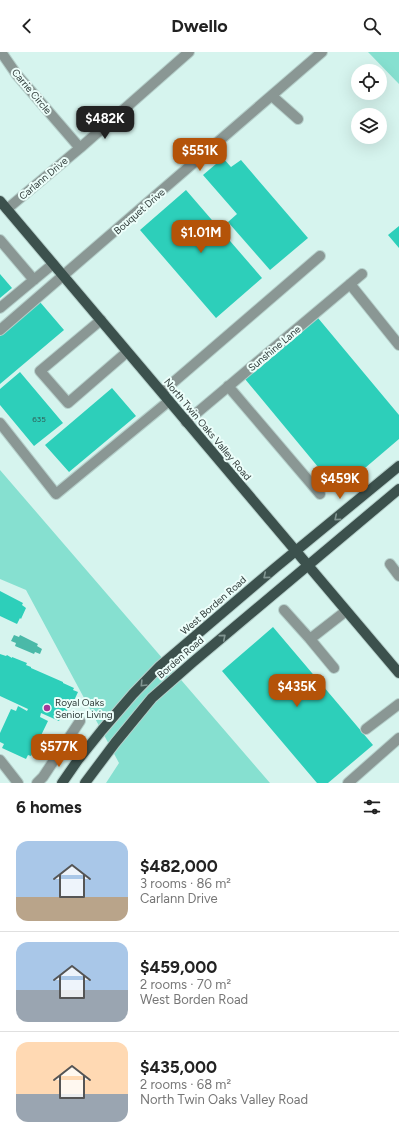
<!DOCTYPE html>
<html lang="en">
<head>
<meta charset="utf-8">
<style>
	:root { --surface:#fff; --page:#f6f6f6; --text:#222; --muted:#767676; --line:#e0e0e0; --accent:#b45309 }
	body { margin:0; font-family:Figtree,sans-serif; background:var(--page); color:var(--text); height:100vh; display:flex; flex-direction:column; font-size:15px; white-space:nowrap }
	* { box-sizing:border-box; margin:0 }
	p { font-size:13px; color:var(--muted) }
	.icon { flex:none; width:22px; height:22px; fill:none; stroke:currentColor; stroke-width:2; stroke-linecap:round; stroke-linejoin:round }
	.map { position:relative; height:731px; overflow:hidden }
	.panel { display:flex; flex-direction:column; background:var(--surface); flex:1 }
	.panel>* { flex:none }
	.tools { position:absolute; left:351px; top:12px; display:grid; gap:8px }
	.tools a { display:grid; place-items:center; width:36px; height:36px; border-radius:50%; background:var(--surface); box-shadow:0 4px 16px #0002; font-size:20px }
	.price { position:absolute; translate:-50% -34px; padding:0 9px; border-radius:8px; background:var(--accent); color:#fff; font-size:13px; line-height:26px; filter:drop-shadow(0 1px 2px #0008) }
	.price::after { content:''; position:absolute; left:50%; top:24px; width:12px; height:9px; margin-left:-6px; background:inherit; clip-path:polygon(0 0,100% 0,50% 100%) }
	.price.on { background:#222; color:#fff }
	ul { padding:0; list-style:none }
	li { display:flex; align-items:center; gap:12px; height:100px; padding:0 16px }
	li+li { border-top:1px solid var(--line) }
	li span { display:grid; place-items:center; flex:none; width:112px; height:80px; border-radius:12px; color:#555 }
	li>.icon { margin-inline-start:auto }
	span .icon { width:48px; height:48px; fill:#fffc; stroke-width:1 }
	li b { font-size:17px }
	h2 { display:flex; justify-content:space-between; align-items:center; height:48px; padding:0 16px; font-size:17px }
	header { display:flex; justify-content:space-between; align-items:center; height:52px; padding:0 16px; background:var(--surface); font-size:18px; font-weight:700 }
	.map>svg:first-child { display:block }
	.green { fill:#86e0d0 }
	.water { fill:#4ab9a8 }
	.building { fill:#2dcfba }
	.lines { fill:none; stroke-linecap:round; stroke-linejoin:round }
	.minor-casing { stroke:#b5cfca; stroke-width:12 }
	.major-casing { stroke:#b5cfca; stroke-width:12 }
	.minor { stroke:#8a9794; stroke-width:10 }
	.major { stroke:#3c514d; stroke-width:10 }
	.oneway { stroke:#829692 }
	.poi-dot { fill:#a4399a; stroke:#ecfefa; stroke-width:1.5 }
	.labels { text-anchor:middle; stroke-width:4; stroke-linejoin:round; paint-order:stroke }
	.number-label { font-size:8px; fill:#2f615a }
	.street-label { font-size:10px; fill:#303c3a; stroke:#ecfefa }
	.poi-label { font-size:10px; fill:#303c3a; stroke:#ecfefa; text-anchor:start }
</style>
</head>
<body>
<header><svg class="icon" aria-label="back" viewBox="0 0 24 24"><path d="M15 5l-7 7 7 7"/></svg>Dwello<svg class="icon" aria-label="search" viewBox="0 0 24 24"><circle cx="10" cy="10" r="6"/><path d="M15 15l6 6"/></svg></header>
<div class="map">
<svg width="399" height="731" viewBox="0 0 399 731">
	<rect width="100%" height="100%" fill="#d6f4ee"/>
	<path class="green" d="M368,0H399V32Z
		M0,418L270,731H106L119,711L26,538L0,527Z"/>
	<path class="water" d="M14,583L19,585L20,583L38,592L37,594L42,597L40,602L35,600L34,602L15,594L16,591L11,589Z"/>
	<path class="building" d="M223,106L231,115L241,108L308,186L270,218L228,170L237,162L203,123Z
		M186,138L262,226L216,266L140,178Z
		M399,174V196L388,183Z
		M0,222L12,236L0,246Z
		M40,250L64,278L0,332V284Z
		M318,266L399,363V387L338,439L245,327Z
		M20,320L63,371L34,394L0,353V337Z
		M112,336L136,364L69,420L45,393Z
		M0,539L23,551L22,553L26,556L21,567L20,566L17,572L0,564Z
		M273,575L373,693L328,731H317L222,619Z
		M0,602L6,604L7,603L12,606V605L27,611L26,613L31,615V616L63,630V631L74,636L73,638L78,640L72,653L70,652L67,659L64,658L59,669L41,661L40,665L48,669L31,704L28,703L26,707L2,696L4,692L0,690V681L11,657L16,659L18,654L27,659L28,657L0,644Z"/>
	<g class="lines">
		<defs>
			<path id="minor" d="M1,0L17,23L80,96
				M272,44L298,67
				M7,157L80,96L189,0
				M0,188L34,228
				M350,232L399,293
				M0,256L53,212
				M101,268L40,319L68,351L127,300
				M0,278L322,0
				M228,334L320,442
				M162,340L320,204
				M186,370L362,222
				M0,371L56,442L169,349
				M390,512L399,524
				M284,558L310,587
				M334,616L310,587L346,559
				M366,677L399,652
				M0,708L18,731
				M37,731L43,725L80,669
				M348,731L399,686"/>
			<path id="major" d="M0,149L399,621
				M62,731L78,708L102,678L133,642L160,614L275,516L399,414
				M85,731L115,691L152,646L193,610L399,437"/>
		</defs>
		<use href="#minor" class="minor-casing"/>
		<use href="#major" class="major-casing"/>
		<use href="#minor" class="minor"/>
		<use href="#major" class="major"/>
	</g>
	<defs><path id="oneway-chevron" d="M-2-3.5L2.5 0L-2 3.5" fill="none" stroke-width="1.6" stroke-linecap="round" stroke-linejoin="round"/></defs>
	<g class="oneway">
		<use href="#oneway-chevron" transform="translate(337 466) rotate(140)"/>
		<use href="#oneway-chevron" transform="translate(266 524) rotate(140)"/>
		<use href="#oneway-chevron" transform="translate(223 585) rotate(-40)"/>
		<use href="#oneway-chevron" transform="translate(143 632) rotate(134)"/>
	</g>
	<circle class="poi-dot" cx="47" cy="656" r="4"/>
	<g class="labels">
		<g class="number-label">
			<text x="39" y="370">635</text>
		</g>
		<g class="street-label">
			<text transform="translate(32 39) rotate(50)" y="4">Carrie Circle</text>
			<text transform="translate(43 126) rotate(-40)" y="4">Carlann Drive</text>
			<text transform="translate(139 159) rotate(-41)" y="4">Bouquet Drive</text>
			<text transform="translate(274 296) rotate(-40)" y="4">Sunshine Lane</text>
			<text transform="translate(208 377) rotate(50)" y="4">North Twin Oaks Valley Road</text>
			<text transform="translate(213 553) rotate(-41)" y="4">West Borden Road</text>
			<text transform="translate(180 605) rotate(-41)" y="4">Borden Road</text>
		</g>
		<g class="poi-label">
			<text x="55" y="654">Royal Oaks<tspan x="55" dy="12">Senior Living</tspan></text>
		</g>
	</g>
</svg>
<div class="tools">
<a><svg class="icon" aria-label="locate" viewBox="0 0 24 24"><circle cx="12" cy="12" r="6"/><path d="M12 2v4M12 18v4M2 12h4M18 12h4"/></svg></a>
<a><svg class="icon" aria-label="layers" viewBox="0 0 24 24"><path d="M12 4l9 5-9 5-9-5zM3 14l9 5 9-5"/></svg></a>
</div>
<b class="price on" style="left:105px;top:88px">$482K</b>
<b class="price" style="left:200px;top:120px">$551K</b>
<b class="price" style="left:201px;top:202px">$1.01M</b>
<b class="price" style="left:340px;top:448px">$459K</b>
<b class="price" style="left:297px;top:656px">$435K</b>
<b class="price" style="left:59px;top:716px">$577K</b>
</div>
<section class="panel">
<h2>6 homes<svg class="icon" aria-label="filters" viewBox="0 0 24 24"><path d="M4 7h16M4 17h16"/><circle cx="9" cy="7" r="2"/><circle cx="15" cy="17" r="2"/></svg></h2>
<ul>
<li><span style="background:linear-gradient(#a9c7e8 70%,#b9a48a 0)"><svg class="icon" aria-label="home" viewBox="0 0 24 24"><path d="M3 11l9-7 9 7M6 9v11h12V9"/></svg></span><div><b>$482,000</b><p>3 rooms · 86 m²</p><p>Carlann Drive</p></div></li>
<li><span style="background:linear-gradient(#a9c7e8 60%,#9aa5b1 0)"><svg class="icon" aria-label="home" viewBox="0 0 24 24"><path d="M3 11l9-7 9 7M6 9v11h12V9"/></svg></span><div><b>$459,000</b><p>2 rooms · 70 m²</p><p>West Borden Road</p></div></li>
<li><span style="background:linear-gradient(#ffd9b3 65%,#9aa5b1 0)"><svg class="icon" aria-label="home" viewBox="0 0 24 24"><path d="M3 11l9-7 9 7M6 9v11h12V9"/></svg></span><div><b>$435,000</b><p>2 rooms · 68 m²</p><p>North Twin Oaks Valley Road</p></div></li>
</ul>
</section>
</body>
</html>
